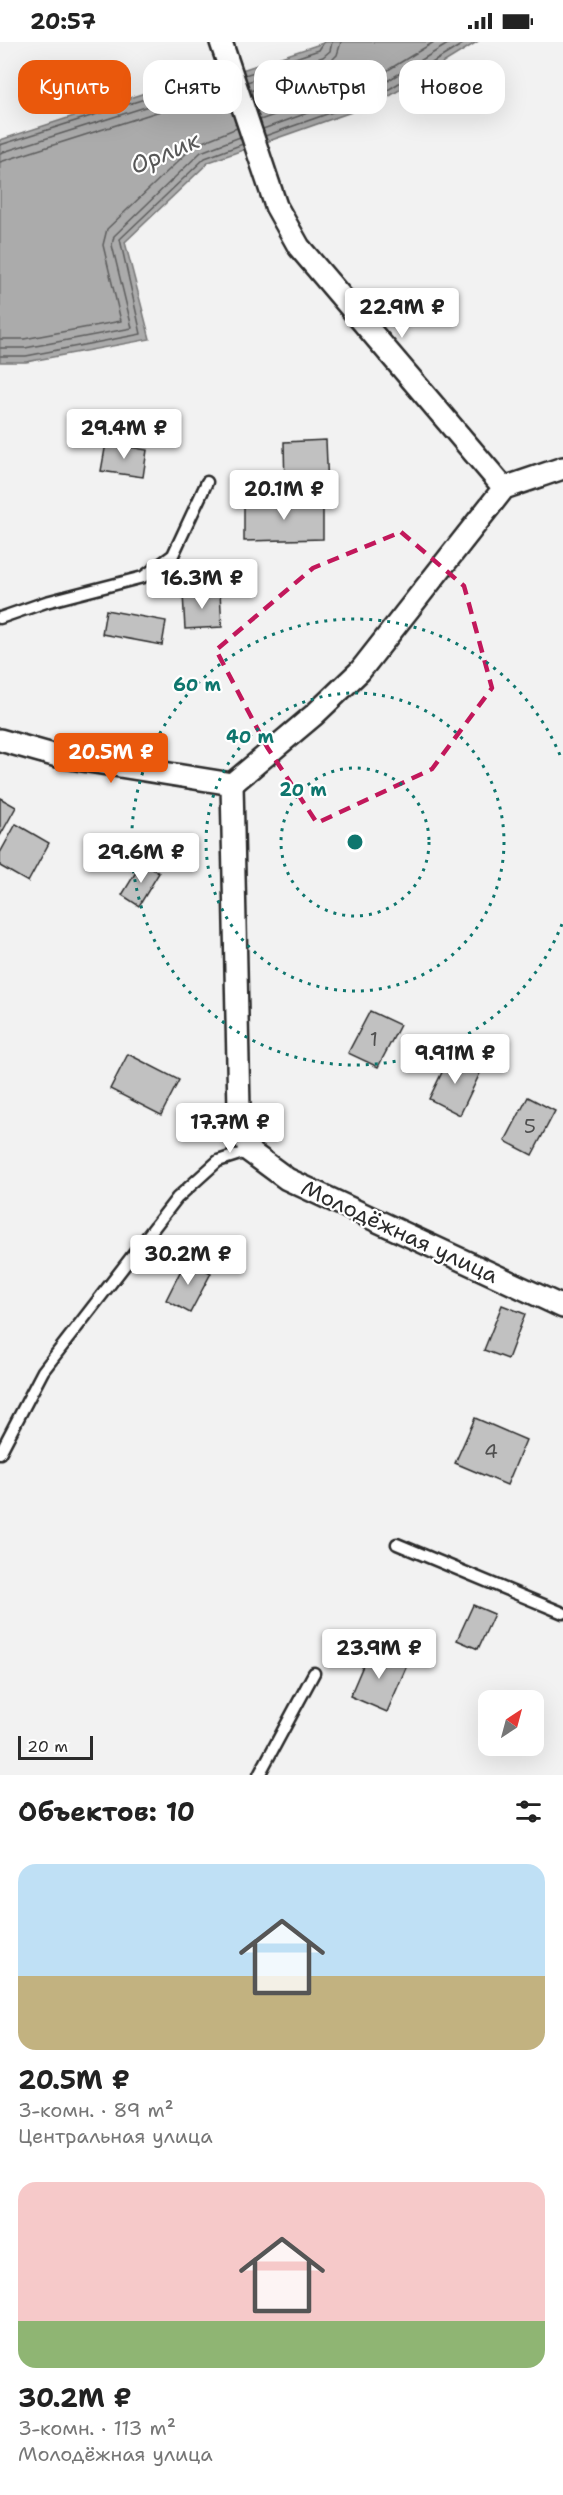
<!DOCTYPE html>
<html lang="ru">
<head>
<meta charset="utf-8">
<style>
	:root { --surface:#fff; --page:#f2f2f2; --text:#222; --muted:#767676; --accent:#ea580c }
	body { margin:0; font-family:"Shantell Sans",sans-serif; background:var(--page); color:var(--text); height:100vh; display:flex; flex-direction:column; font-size:22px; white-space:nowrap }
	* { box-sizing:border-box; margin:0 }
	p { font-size:20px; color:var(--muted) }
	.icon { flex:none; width:33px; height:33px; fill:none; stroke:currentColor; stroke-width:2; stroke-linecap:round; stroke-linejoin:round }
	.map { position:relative; height:1733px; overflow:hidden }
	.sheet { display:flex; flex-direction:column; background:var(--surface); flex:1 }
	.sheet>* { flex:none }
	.top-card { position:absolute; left:18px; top:18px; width:528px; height:54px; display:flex; gap:12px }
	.needle { width:39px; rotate:36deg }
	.fabs { position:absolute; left:478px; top:1648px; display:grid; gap:12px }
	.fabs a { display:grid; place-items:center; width:66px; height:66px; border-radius:12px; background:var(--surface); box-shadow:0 6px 24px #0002; font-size:30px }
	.scale { position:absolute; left:18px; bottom:15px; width:75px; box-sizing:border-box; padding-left:6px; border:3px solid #2b2b2b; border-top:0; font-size:16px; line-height:21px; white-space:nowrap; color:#2b2b2b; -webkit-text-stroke:4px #fff; paint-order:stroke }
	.price { position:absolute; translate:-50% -51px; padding:0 14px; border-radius:6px; background:#fff; color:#222; font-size:20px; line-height:39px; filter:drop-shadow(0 2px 3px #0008) }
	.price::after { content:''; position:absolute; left:50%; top:36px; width:18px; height:14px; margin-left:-9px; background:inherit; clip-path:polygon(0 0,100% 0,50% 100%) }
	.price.on { background:var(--accent); color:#fff }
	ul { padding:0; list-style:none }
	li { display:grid; align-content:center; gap:12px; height:318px; padding:0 18px }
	li span { display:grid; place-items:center; height:186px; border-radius:18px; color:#555 }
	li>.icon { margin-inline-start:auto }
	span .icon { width:108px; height:108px; fill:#fffc; stroke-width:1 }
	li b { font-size:26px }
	h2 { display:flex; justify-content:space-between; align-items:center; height:72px; padding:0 18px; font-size:26px }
	.pill { padding:0 21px; border-radius:18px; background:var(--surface); box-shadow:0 6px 24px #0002; font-size:21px; line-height:54px }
	.pill.on { background:var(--accent); color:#fff }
	.status { display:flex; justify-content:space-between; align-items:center; height:42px; padding:0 30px; background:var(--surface); direction:ltr }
	.status svg { height:16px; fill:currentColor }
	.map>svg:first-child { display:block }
	.water { fill:#ababab; stroke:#787878; stroke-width:1.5 }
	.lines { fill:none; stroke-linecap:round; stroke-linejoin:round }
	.shore { stroke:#5e5e5e; stroke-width:1.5 }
	.building { fill:#c1c1c1; stroke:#2b2b2b; stroke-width:1.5 }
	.service-casing { stroke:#2b2b2b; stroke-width:15 }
	.minor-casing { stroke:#2b2b2b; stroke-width:26 }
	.service { stroke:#fff; stroke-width:10 }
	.minor { stroke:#fff; stroke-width:21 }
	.marked { fill:none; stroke:#c2185b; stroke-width:4.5; stroke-dasharray:12 8; stroke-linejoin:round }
	.ring { fill:none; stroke:#0f766e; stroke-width:3; stroke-dasharray:3 6 }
	.labels { text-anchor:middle; stroke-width:4.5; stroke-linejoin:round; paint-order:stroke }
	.number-label { font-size:20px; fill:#505050 }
	.street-label { font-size:22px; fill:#2b2b2b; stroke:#fff }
	.water-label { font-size:24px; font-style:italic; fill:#585858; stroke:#fff }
	.centre { fill:#0f766e; stroke:#fff; stroke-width:3 }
	.ring-label { font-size:18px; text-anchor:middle; font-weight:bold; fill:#0f766e; stroke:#fff; stroke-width:4.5; stroke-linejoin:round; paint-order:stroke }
</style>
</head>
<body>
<div class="status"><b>20:57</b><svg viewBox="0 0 49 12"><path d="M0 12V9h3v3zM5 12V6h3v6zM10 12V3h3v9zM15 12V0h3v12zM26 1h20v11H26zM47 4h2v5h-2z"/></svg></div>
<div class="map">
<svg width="563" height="1733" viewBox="0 0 563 1733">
	<rect width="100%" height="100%" fill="#f2f2f2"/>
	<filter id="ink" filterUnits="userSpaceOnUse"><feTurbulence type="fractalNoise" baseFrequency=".0167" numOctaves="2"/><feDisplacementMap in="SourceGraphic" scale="12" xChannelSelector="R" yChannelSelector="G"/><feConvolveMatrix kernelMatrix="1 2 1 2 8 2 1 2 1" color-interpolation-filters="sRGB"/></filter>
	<g filter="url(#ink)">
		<path class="water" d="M326,0H477L380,60L209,120L125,200L150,297L26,320H0V98L197,34L236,30Z"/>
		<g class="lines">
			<path class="shore" d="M245,33L319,8L324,0
				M247,40L323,15L330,9L332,0
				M250,49L327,23L337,13L341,0
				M260,78L370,39L434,0
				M263,87L374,47L451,0
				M265,94L378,54L466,0
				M0,103L198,40L221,38
				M0,111L199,48L223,45
				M0,120L201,56L226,54
				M0,297H24L121,279L103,203L107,187L195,103L237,86
				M0,306H25L132,286L112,203L114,194L201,110L240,95
				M0,314H26L141,292L120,197L205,116L243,102"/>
		</g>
		<path class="building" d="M326,398L328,446L285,448L284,400Z
			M106,401L147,408L143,435L101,429Z
			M323,459V497L244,499V461Z
			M220,550L222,585L185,587L183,552Z
			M106,568L166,579L162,603L102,592Z
			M0,756L16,765L0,794Z
			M16,782L49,801L28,840L0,824V811Z
			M142,820L159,831L139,864L122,853Z
			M370,969L400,983L378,1025L348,1011Z
			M128,1012L179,1038L161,1073L110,1047Z
			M450,1014L481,1029L460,1073L429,1057Z
			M528,1055L555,1069L532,1113L505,1099Z
			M186,1218L211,1231L190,1271L166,1258Z
			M502,1263L525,1272L508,1317L484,1308Z
			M475,1376L526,1398L507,1443L455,1421Z
			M473,1563L494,1572L478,1607L457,1598Z
			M371,1605L408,1621L387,1670L350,1654Z"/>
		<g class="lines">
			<defs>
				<path id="service" d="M0,576L46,560L143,535L173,513L207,440
					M0,1411L43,1329L177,1156L218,1119L249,1109
					M397,1502L563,1571
					M259,1733L314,1631"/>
				<path id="minor" d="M221,0L276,164L299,205L504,446
					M504,446L563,426
					M0,698L57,714L232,742
					M232,742L239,1067L249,1109L287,1137L563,1265
					M232,742L314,673L360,629L504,446"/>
			</defs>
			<use href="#service" class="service-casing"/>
			<use href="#minor" class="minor-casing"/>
			<use href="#service" class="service"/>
			<use href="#minor" class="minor"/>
		</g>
	</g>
	<path class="marked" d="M401,490L464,544L492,646L432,727L317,781L267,705L216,608L313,526Z"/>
	<g class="ring">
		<circle cx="355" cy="800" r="74"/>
		<circle cx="355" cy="800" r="149"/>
		<path d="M562 882A223 223 0 1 1 562 718"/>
	</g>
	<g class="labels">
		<g class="number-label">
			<text x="374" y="1004">1</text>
			<text x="530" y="1091">5</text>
			<text x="491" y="1416">4</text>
		</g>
		<g class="street-label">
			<text transform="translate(400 1189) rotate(25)" y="8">Молодёжная улица</text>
		</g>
		<g class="water-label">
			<text transform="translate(165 111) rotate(-23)" y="8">Орлик</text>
		</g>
	</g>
	<circle cx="355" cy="800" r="9" class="centre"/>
	<g class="ring-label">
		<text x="197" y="649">60 m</text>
		<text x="250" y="701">40 m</text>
		<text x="303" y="754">20 m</text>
	</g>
</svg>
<div class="fabs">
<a><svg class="needle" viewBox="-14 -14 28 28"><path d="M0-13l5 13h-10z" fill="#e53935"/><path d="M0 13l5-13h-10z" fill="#767676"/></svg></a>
</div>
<div class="scale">20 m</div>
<b class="price" style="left:402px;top:297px">22.9M ₽</b>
<b class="price" style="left:124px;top:418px">29.4M ₽</b>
<b class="price" style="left:284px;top:479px">20.1M ₽</b>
<b class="price" style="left:202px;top:568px">16.3M ₽</b>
<b class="price on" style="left:111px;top:742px">20.5M ₽</b>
<b class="price" style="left:141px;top:842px">29.6M ₽</b>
<b class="price" style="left:455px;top:1043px">9.91M ₽</b>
<b class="price" style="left:230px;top:1112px">17.7M ₽</b>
<b class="price" style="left:188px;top:1244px">30.2M ₽</b>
<b class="price" style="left:379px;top:1638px">23.9M ₽</b>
<div class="top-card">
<a class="pill on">Купить</a>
<a class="pill">Снять</a>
<a class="pill">Фильтры</a>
<a class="pill">Новое</a>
</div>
</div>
<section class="sheet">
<h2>Объектов: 10<svg class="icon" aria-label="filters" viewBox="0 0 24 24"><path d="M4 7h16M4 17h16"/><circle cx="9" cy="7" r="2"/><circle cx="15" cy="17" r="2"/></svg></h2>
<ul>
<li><span style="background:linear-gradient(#bfe0f5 60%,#c2b280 0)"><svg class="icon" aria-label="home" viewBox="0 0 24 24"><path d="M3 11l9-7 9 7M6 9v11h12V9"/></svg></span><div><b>20.5M ₽</b><p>3-комн. · 89 m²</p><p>Центральная улица</p></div></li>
<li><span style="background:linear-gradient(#f6c9c9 75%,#8fb573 0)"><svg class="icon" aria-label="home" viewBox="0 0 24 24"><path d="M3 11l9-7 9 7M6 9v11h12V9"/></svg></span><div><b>30.2M ₽</b><p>3-комн. · 113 m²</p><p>Молодёжная улица</p></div></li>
</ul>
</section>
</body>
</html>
